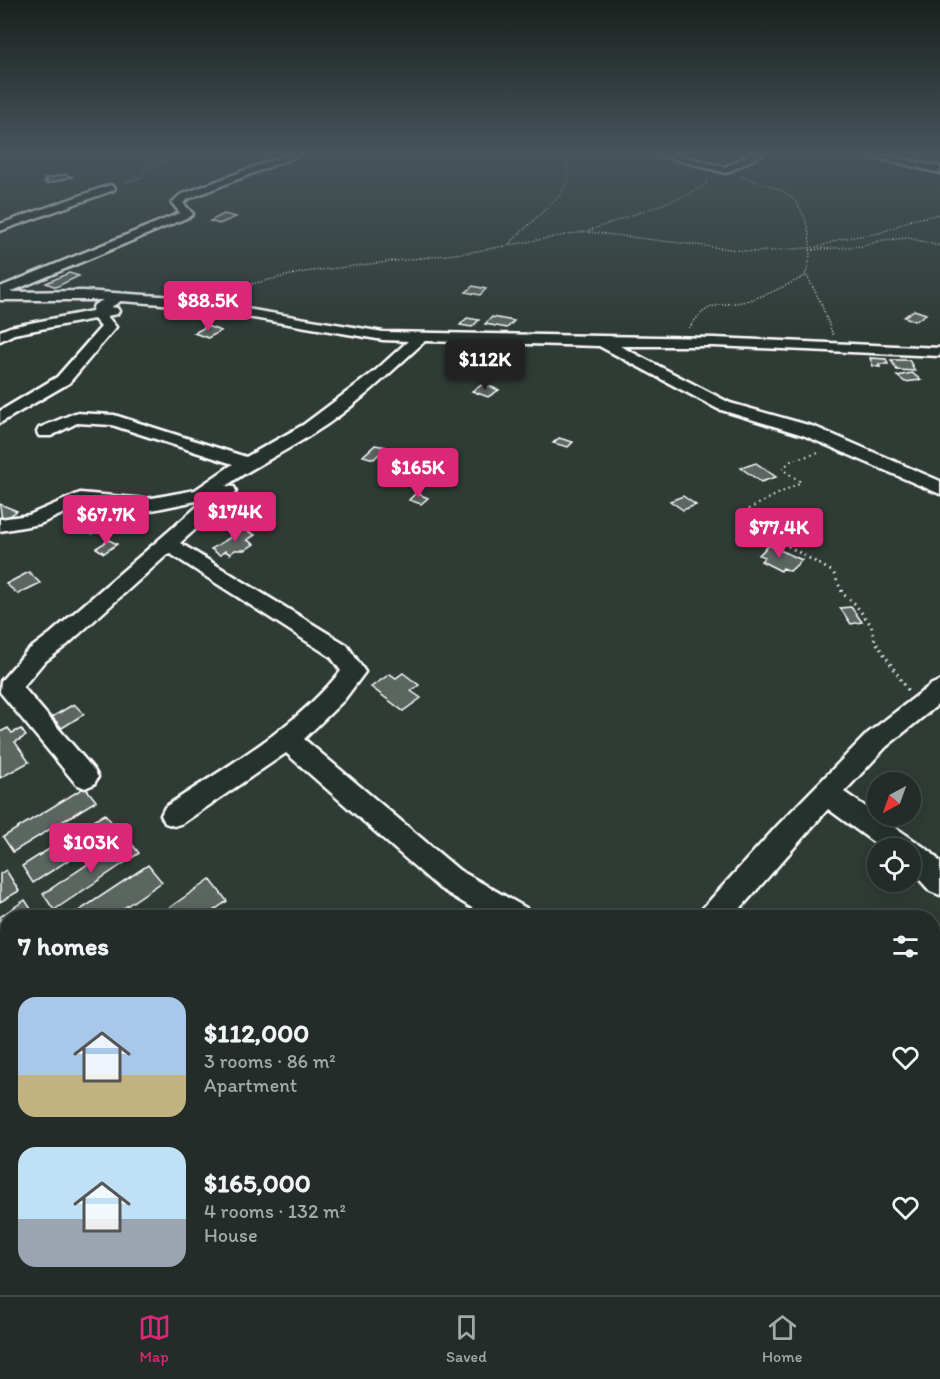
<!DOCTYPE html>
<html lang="en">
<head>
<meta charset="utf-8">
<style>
	:root { --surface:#232c28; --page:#2b3430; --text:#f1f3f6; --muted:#a3a7a8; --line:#404845; --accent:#db2777 }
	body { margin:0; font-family:Itim,sans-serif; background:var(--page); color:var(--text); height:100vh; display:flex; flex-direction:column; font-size:22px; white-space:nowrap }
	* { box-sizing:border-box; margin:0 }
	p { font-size:20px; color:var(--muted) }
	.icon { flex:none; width:33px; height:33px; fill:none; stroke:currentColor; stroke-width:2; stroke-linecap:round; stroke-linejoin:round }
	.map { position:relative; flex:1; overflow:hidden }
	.sheet { position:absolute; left:0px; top:910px; width:940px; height:386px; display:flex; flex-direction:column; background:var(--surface); border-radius:24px 24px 0 0; box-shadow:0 3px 15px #0003,0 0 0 2px var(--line) }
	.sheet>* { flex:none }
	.needle { width:39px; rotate:221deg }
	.controls { position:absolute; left:867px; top:772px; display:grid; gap:12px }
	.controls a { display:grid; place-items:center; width:54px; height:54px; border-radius:50%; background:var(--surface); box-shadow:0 3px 15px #0003,0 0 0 2px var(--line); font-size:30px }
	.price { position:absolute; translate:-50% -51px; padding:0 14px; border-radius:6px; background:var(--accent); color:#fff; font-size:20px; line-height:39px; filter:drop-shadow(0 2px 3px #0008) }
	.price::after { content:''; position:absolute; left:50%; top:36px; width:18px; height:14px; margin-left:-9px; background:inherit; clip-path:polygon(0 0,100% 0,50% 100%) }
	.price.active { background:#222; color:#fff }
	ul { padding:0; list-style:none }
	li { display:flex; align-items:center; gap:18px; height:150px; padding:0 18px }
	li span { display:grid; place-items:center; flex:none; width:168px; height:120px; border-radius:18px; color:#555 }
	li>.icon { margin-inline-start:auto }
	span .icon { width:72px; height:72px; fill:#fffc; stroke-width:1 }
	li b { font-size:26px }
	h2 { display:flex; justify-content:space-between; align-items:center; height:72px; padding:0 18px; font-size:26px }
	.dock { display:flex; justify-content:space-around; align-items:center; height:84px; border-top:2px solid var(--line); background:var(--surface); font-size:16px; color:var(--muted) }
	.dock a { display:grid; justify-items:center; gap:3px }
	.dock .active { color:var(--accent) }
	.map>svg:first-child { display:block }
	.building { fill:#5b6661; stroke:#fff; stroke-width:1.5 }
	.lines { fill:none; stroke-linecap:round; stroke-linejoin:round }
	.minor-casing { stroke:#fff; stroke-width:5 }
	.path-far3 { stroke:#fff; stroke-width:1.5; stroke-dasharray:1 2; stroke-linecap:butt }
	.path-far2 { stroke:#fff; stroke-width:2; stroke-dasharray:1.5 4; stroke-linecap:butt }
	.path-far1 { stroke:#fff; stroke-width:3; stroke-dasharray:1.5 4.5; stroke-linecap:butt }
	.path { stroke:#fff; stroke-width:4.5; stroke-dasharray:2 7; stroke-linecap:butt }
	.minor { fill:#26332d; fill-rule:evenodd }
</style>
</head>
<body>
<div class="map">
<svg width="940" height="1295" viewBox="0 0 940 1295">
	<rect width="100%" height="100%" fill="#2f3b35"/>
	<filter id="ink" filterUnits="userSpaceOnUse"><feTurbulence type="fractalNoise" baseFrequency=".0167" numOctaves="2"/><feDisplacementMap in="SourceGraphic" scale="12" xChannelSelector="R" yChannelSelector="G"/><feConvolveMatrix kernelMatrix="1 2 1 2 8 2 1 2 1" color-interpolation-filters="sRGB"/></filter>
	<g filter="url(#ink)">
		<path class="building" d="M65,174L72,177L47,184L44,182L48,181L44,179Z
			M224,214L236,217L219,224L210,221Z
			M69,273L79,276L56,287L46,283Z
			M473,286L486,289L480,295L466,292Z
			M914,310L926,314L916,321L904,317Z
			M492,317L514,321L507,328L485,324Z
			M467,318L479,320L472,327L460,325Z
			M207,326L221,331L208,338L194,333Z
			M870,358L886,359L888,364H879L880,367L873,366Z
			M891,360H909L915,371L897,370Z
			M912,373L921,380L905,382L897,376Z
			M483,384L499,390L488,397L472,391Z
			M559,438L573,442L568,447L553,443Z
			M375,445L386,447L374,459L363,456Z
			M401,450L416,454L418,452L434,457L423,467L415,465L412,470L388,462Z
			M756,463L776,477L761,482L741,468Z
			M416,493L428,498L421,504L409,500Z
			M683,496L696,505L683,510L670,501Z
			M0,505V504L17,511L2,521Z
			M108,511L120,519L92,534L80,526Z
			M244,529L255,535L247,540L254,544L245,550H235L230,554L225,551L220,555L211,549Z
			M109,540L117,544L104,553L96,548Z
			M769,545L802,560L790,571L783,568L781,571L761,561L765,557L759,555Z
			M29,572L40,583L18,594L6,584Z
			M851,607L862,622L851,624L840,608Z
			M403,673L419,685L411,691L421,698L403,711L371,687L390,674L396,678Z
			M74,704L84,714L62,728L52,717Z
			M8,728L12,733L21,729L26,736L15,742L29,762L0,778V732Z
			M85,787L96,801L13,852L3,837Z
			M105,814L117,829L33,883L22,866Z
			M127,838L139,853L54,910L43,894Z
			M148,865L162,882L109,918H68Z
			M6,870L19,891L0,902V874Z
			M210,879L227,901L203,918H155Z
			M25,900L37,918H8V940L0,945V917Z
			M8,973V994L0,999V978Z
			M940,1073V1117L933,1111V1084Z"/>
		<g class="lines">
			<defs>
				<path id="minor" d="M291,153H304L188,199L183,203L193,214L191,216L10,292L83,291L176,297L383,332L714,338L940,348V356L714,346H620L730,403L815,427L940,481V494L803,435L718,409L599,346L425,341C390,373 354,408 314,433C285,452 254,466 226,486L234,487L236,491L234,495L180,543L347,645L365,672L344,700L304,739L459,870L526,908L531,918H489L439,888L286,753L183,823L174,826L165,823L161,815L165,807C227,766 293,730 341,671L331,657L169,553L67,645L43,663L23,687L94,770L98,777L94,784L85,788L76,784L0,692L1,681L27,651L51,633L206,499L147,511L82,505L40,524L0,531V519L29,515L80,493L147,499L195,490L233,464L112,425L77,423L51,436H39L37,432L39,428L75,413L114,415L246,457L303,425L375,371L408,341L383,340L176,305L121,301L111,307L117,308L119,311L117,314L107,316L116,327L69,383L0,423V411L57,377L101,327L94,319L14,334L0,341V331L10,327L92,311L94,305L103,300H0V287L180,213L172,203L180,195Z
					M653,153H669L725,167L753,153H765L726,173Z
					M859,153H876L940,167V173Z
					M110,185L115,188L114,190L0,231V224Z
					M940,681V703L886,747L844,792L931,852L940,862V895L930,891L910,869V849H883L828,809L732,918H698L703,908L778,825L868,733L932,684Z
					M933,978L940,981V1034L933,1031Z
					M368,1288H410L408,1295H365Z"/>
			</defs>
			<use href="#minor" class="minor-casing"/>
			<path class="path-far3" d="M0,156L14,153
				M123,183L141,177L145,169L191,153
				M589,232L754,252L819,247L840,239L880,233L911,220L940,214
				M509,244L561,194L567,182L568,153
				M810,250L863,246L883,240L909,238L940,246
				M807,276L820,301L833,335
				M211,293L304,272L471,252L588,231L690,194L706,184L708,178
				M689,328C710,299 716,308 746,301C766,296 786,285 804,277C816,255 810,210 788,195C775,185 755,182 740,176"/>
			<path class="path-far2" d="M764,532L748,523L747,510L801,482L782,469L792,460L819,453"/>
			<path class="path-far1" d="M762,531L833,572L843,594L854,603L871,625L875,641L908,690"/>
			<path class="path" d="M0,1088L8,1075"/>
			<use href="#minor" class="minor"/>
		</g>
	</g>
	<linearGradient id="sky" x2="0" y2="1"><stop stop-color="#1a201d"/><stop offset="0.46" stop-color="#47555c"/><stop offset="1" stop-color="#47555c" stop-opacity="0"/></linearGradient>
	<rect width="940" height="334" fill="url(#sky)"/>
</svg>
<div class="controls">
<a><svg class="needle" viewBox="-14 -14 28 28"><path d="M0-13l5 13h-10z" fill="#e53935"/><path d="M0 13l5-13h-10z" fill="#a3a7a8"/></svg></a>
<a><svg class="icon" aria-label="locate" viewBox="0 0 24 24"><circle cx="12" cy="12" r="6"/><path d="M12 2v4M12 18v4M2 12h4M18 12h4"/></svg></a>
</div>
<b class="price" style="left:208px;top:332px">$88.5K</b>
<b class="price active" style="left:485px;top:391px">$112K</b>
<b class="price" style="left:418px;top:499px">$165K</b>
<b class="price" style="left:235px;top:543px">$174K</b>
<b class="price" style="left:106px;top:546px">$67.7K</b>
<b class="price" style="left:779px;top:559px">$77.4K</b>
<b class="price" style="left:91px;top:874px">$103K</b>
<section class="sheet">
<h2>7 homes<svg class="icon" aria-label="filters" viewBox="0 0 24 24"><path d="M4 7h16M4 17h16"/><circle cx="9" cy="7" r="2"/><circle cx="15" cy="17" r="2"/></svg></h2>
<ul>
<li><span style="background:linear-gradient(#a9c7e8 65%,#c2b280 0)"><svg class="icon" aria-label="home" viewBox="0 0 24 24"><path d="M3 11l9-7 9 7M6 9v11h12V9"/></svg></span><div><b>$112,000</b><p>3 rooms · 86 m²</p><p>Apartment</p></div><svg class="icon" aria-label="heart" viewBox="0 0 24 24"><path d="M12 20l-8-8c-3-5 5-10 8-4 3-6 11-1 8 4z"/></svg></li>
<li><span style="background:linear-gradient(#bfe0f5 60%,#9aa5b1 0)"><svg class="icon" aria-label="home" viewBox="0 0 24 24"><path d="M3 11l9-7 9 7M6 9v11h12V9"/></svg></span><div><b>$165,000</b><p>4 rooms · 132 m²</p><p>House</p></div><svg class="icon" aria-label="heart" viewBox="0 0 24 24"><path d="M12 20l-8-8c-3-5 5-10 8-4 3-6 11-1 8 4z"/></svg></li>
</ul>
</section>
</div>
<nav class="dock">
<a class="active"><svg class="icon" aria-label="map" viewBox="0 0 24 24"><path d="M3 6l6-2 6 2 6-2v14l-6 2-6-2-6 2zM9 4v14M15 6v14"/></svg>Map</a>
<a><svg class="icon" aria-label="saved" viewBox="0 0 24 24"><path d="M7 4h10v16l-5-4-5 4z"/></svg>Saved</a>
<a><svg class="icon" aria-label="home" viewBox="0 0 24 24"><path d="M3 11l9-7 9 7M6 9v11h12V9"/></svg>Home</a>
</nav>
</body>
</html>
